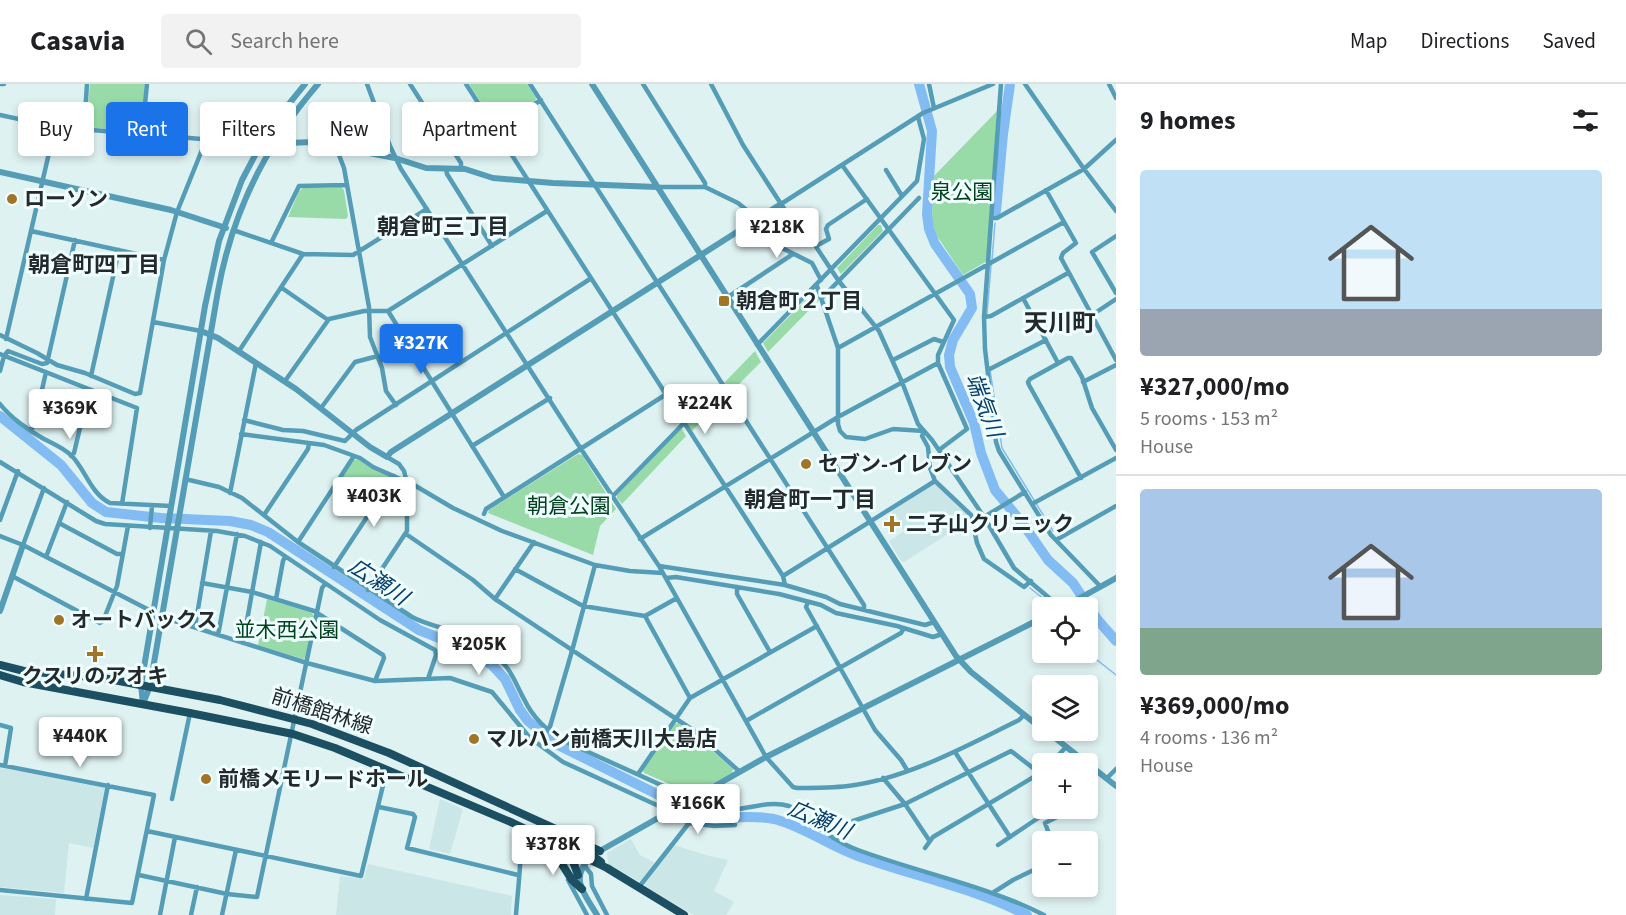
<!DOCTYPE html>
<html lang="en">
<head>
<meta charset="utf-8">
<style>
	:root { --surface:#fff; --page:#f2f2f2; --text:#202124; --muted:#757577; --line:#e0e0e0; --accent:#1a73e8 }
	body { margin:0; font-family:"Source Sans 3","Noto Sans JP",sans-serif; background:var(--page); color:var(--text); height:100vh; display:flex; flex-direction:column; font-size:22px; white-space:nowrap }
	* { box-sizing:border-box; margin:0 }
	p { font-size:20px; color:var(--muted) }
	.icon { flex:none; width:33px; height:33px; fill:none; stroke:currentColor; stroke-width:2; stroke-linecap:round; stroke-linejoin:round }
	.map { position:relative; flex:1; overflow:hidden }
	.details { display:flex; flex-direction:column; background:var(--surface); width:510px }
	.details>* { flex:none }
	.guide { position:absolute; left:18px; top:18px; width:570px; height:54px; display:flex; gap:12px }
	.controls { position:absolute; left:1032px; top:513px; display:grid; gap:12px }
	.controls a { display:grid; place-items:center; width:66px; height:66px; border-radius:6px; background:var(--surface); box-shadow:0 3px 9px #0003; font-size:30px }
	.price { position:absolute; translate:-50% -51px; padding:0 14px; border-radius:6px; background:#fff; color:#222; font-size:20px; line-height:39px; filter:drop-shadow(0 2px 3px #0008) }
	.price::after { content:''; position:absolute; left:50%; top:36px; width:18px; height:14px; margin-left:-9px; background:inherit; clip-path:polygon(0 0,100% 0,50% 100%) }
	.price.selected { background:var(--accent); color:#fff }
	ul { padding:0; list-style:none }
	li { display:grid; align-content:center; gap:12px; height:318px; padding:0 24px }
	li+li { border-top:2px solid var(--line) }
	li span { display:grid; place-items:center; height:186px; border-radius:6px; color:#555 }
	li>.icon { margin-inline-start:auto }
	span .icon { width:108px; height:108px; fill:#fffc; stroke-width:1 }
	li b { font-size:26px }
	h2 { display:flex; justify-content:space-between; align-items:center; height:72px; padding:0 24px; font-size:26px }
	.tag { padding:0 21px; border-radius:6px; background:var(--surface); box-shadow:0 3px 9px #0003; font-size:21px; line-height:54px }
	.tag.selected { background:var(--accent); color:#fff }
	header { display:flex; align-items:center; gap:36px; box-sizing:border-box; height:84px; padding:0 30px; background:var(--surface); border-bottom:2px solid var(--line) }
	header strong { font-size:28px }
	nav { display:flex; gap:33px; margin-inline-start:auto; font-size:21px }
	.search { width:420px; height:54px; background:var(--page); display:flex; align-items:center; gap:15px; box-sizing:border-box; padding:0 21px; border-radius:6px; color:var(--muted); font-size:22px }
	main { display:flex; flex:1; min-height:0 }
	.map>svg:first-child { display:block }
	.built { fill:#cbe6e7 }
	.green { fill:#98dba8 }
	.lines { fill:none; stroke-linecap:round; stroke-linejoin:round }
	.stream { stroke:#83bcf2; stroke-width:1.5 }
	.river { stroke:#83bcf2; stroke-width:10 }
	.minor { stroke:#559db7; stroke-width:4.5 }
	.tertiary { stroke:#559db7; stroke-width:6 }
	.primary { stroke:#1b4f61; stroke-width:8 }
	.poi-dot { fill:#a17526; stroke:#f0feff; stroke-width:2 }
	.labels { text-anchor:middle; stroke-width:6; stroke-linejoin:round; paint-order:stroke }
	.park-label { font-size:21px; fill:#00431c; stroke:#f0feff }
	.poi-label { font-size:21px; font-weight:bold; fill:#242a2b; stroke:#f0feff; text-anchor:start }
	.street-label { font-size:21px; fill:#242a2b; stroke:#f0feff }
	.neighbourhood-label { font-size:22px; font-weight:bold; fill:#242a2b; stroke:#f0feff }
	.water-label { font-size:22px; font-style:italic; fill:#083f6a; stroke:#f0feff }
	.quarter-label { font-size:24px; font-weight:bold; fill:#242a2b; stroke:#f0feff }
</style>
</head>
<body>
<header>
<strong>Casavia</strong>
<div class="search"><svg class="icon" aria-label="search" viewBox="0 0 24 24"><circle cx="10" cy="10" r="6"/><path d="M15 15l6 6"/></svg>Search here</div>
<nav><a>Map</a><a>Directions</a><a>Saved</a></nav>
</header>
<main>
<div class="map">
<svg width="1116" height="831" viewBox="0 0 1116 831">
	<rect width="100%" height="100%" fill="#dff2f2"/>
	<path class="built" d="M936,399L966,429L967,438L904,478L901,477L889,457L904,447L898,433L890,427L932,400Z
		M0,684L103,702L105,705L93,764L69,759L64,809L0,803Z
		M440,715L463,725L450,770L429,765Z
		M631,755L640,771L655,779L641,797H638L608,780L607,769Z
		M674,761L706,771L728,776L714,807L734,818L726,831H694L646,803L644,799Z
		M368,780L512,812L511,831H336L340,792L364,795Z
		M0,811L56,815L55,831H0Z"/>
	<path class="green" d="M90,0H145L141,48L86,43Z
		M469,0H527L536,14L535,18L498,41L495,40Z
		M997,27L987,177L963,191L935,149L932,137L933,93Z
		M341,103L344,106L348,132L346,135L288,133L299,107L303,104Z
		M878,141H881L883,147L841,190L837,184Z
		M815,206L820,215L768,268L763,259Z
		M755,267L761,278L730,309L724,299Z
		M720,302L726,312L692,347L686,339Z
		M680,345H682L686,352L622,420L617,414V411Z
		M578,370L582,371L616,425L600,442L593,471L488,429L489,426Z
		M358,375L371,384L388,390L390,393L366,429L333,407L354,376Z
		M267,515L312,529L314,532L306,573L303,575L258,561Z
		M678,639L692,649L733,685L732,689L693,710L644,689L643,686L674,640Z"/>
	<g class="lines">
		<path class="stream" d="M992,176L995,139
			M987,230L991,181
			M990,286L1002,364L1053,447
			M1030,504L1055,524
			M1087,568L1116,591"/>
		<path class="river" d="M919,0L932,47L927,130L929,145L935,160L970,210L972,224L953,256L949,271L950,283L974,339L981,369L995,406L1023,440L1048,476L1073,499L1097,535L1116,557
			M996,127L1003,50L1010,0
			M0,332L61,381L92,419L106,428L161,434L230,437L251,441L268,448L419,546L467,565L492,581L505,595L520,626L528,637L556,660L693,728C723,739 746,729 774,735C805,743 829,762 858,772C914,792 974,804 1027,831"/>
		<path class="minor" d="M0,0H4
			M367,0L390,62L401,85L581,365L659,482L766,673L793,703L797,704C814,704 831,704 848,702C907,695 966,662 1019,636L1024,631
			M410,0L461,79V84
			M466,0L783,492L785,501
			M530,0L864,521V525
			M643,0L705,99V103
			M711,0L743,61L781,120L792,136L807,149L838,196L879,247L902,298L918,340L932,356L984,433L1014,484L1061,524
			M929,0L934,24
			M1001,0L984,233L985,265L996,358L999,367L1051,451L1100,502
			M1025,0L1084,85L1116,127
			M1109,0L1116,14
			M0,31L55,43L261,60
			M84,45L87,0
			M495,45L541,16
			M142,50L147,0
			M334,58L344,84L369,223L370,253L382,284L386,307L396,321
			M842,81L954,236L938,271V279L967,345L939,366
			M446,85L447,90L492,162
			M886,86L902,112
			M657,103H705L738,119L749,128L776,161L812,179L821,196
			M1046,106L1076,159L1063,169L1061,174L1116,276
			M781,120L923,29L993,0
			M992,134H997L1084,85L1116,56
			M233,146L303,170L353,171L427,125
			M31,147L164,176
			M1116,152L1092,168L1116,209
			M271,159L299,102L346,101
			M816,162L829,155L826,145L828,141L867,115
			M817,202L838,264V340L840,347L846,353L865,355L893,345L924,347
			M282,204L328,236
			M728,213L793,170
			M823,213L919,114
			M1023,214L1058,279
			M388,227L547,127
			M1092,231L1116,215
			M984,233L991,232L1068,189
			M153,238L201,247
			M0,251L37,269L57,281L85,289L135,310L140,309L164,176L177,128L206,56
			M6,255L55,43
			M757,261L917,97L924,55L918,33
			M838,264L1064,138
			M239,267L303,170
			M0,270L137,324L122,420
			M893,276L934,255L943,258
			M988,286L1046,256
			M0,287L4,272L8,267L42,280L47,279L75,156
			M91,292L119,166
			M285,297L329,235L364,227H388L504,413
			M1083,298L1116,281
			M0,320C10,333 29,347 44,355C54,360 64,364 72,372C86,387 91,410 110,419L171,422
			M321,324L355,278L378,272
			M244,336L283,346L303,347L345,357L356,346L590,195
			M31,346L34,341L46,288
			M924,347L922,352L928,363L930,384L935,397L971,431L977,459L984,475L1024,503L1031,497
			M241,350L324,361L360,374L373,383L414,401L453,424L502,447L595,481L630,487L663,489
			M472,362L550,314
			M71,372L74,369L89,306
			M0,378L96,437L105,440L217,447L245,452L270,462L380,536L435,566L436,571L428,595
			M1081,394L1029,301L1028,298L1030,295L1068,274H1071L1082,293L1092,324L1116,366
			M185,395L219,403L242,414L298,458L412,533C429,542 448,544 465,552C480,558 492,568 503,579C513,589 517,603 524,615C533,634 548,648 566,658L692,715C718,743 757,712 789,722C797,725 804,733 811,738C825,749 841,760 858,766C920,789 985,801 1044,831
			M230,409L256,279
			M612,413L684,339
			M1032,420L1116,374
			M484,430L486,425L665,311
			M264,431L308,365L309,359
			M984,433L1025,408
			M0,436L18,387
			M59,439L117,470H123
			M150,444L152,422
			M406,450L473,496L495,515L693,646L740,688
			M0,452L23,461L153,528
			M640,455L838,333L938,279
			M1056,456L1116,422
			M298,458L354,372
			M23,461L44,404
			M46,473L67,418
			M659,482L785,501L826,513L840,520L925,541L934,538
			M334,483L394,392
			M515,485L583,522L645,532L677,514
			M12,492L100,539L103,537L117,502L128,442
			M783,492L935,397
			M666,494L676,493L779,510L821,521L836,529L897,542L933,553L942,550
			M202,499L252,508L314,527L383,571L384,574L375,597
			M737,503V510L770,568
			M368,506L407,447V399L404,387L399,380L387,373
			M276,515L283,477L285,473
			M495,515L534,458
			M808,518L806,523L875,646L901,676L907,686
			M645,532L690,614
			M162,533L307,579L375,597L450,594L492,608L530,654L563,678L663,724L689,739L714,742L735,741
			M195,543L211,447
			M218,551L237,450
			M243,559L261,458
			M746,637L901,549L904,544
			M0,641L11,644L5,682
			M549,646L572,567L595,481
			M955,668L1010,753
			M1050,680L1066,663
			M0,681L154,711L132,819L0,806
			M638,690L690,614L817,542
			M883,694L905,720L929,756
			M1107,694L1116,685
			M172,715L190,629
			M379,723L413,730L415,733L407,764L518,791
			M147,747L361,792L387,685
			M545,755L542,762L557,778
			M842,758L846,745L853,737L905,720L1011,667L1042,691
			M1052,758L1045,739L1075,724
			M998,761L1053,724
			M522,763L526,755L538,753
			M925,764L933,753L1042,688
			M584,781L591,790L592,802L607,831
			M139,791L227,810L257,813L322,504L325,500
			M568,796L587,831
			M639,803L689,739
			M994,808L1013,796L1042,782
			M86,815L108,701
			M160,831L175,753
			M191,831L197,803
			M222,831L236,766
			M516,831C517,811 525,757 517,742"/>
		<path class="tertiary" d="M592,0L956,572L971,588L1042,645
			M261,60L340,57L364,68L395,74L426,84L465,85L493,94L553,99L657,103
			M0,88L171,126L226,144
			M201,247L218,254L296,305L370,363L387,373L391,368L781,120
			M1062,524L1116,494
			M0,527L23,461
			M143,620L150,602L218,207C232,129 266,60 318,0
			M143,620L141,601L205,222L219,157L242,96L261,60L280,31L305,0
			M1045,646L1116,702
			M598,768L766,673L1042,534
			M590,774C569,795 585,810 597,831"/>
		<path class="primary" d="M0,581L24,587L103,594L220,616L312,640L389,669L560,747L601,778
			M0,591L23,598L190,629L293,650L335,664L513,739L607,784L684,831
			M555,749L567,761L578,791
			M548,758L572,796L582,805
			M583,759L600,767"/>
	</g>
	<g class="poi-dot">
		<circle cx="12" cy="115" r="6"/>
		<rect x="718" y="211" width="12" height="12" rx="3"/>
		<circle cx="806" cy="380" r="6"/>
		<path d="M889 431h6v6h6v6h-6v6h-6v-6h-6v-6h6z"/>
		<circle cx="59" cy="536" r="6"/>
		<path d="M92 561h6v6h6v6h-6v6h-6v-6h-6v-6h6z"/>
		<circle cx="474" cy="655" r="6"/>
		<circle cx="206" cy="695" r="6"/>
	</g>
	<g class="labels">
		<g class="park-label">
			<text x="962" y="115">泉公園</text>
			<text x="569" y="429">朝倉公園</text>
			<text x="287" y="553">並木西公園</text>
		</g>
		<g class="poi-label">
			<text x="24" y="122">ローソン</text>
			<text x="736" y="224">朝倉町２丁目</text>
			<text x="818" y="387">セブン-イレブン</text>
			<text x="906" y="447">二子山クリニック</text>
			<text x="71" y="543">オートバックス</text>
			<text x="95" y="599" text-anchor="middle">クスリのアオキ</text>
			<text x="486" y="662">マルハン前橋天川大島店</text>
			<text x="218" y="702">前橋メモリードホール</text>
		</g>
		<g class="street-label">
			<text transform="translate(322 627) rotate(18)" y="7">前橋館林線</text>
		</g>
		<g class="neighbourhood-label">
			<text x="443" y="150">朝倉町三丁目</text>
			<text x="94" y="188">朝倉町四丁目</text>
			<text x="810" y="423">朝倉町一丁目</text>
		</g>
		<g class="water-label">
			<text transform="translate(985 321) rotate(69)" y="8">端気川</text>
			<text transform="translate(379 497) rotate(33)" y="8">広瀬川</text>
			<text transform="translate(820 735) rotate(23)" y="8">広瀬川</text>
		</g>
		<g class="quarter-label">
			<text x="1060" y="247">天川町</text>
		</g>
	</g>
</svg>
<div class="controls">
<a><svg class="icon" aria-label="locate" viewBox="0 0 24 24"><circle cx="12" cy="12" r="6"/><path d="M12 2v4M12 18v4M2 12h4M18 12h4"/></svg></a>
<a><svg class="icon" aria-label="layers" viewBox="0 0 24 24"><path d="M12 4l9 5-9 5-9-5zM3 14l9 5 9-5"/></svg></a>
<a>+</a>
<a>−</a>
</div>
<b class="price" style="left:777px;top:175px">¥218K</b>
<b class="price selected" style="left:421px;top:291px">¥327K</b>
<b class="price" style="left:705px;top:351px">¥224K</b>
<b class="price" style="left:70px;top:356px">¥369K</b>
<b class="price" style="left:374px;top:444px">¥403K</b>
<b class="price" style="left:479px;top:592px">¥205K</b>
<b class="price" style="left:80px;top:684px">¥440K</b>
<b class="price" style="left:698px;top:751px">¥166K</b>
<b class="price" style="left:553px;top:792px">¥378K</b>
<div class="guide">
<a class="tag">Buy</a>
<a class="tag selected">Rent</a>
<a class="tag">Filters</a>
<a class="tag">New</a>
<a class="tag">Apartment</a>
</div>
</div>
<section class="details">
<h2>9 homes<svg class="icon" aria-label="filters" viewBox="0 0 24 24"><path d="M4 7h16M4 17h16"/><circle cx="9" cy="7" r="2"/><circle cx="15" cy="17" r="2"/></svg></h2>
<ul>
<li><span style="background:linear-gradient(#bfe0f5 75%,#9aa5b1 0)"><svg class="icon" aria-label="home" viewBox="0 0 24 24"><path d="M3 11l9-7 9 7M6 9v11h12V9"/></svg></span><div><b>¥327,000/mo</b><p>5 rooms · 153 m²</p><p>House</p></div></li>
<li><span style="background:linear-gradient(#a9c7e8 75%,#7fa58c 0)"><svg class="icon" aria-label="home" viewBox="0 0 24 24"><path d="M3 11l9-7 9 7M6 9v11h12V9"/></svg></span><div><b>¥369,000/mo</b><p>4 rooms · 136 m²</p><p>House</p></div></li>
</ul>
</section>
</main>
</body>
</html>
